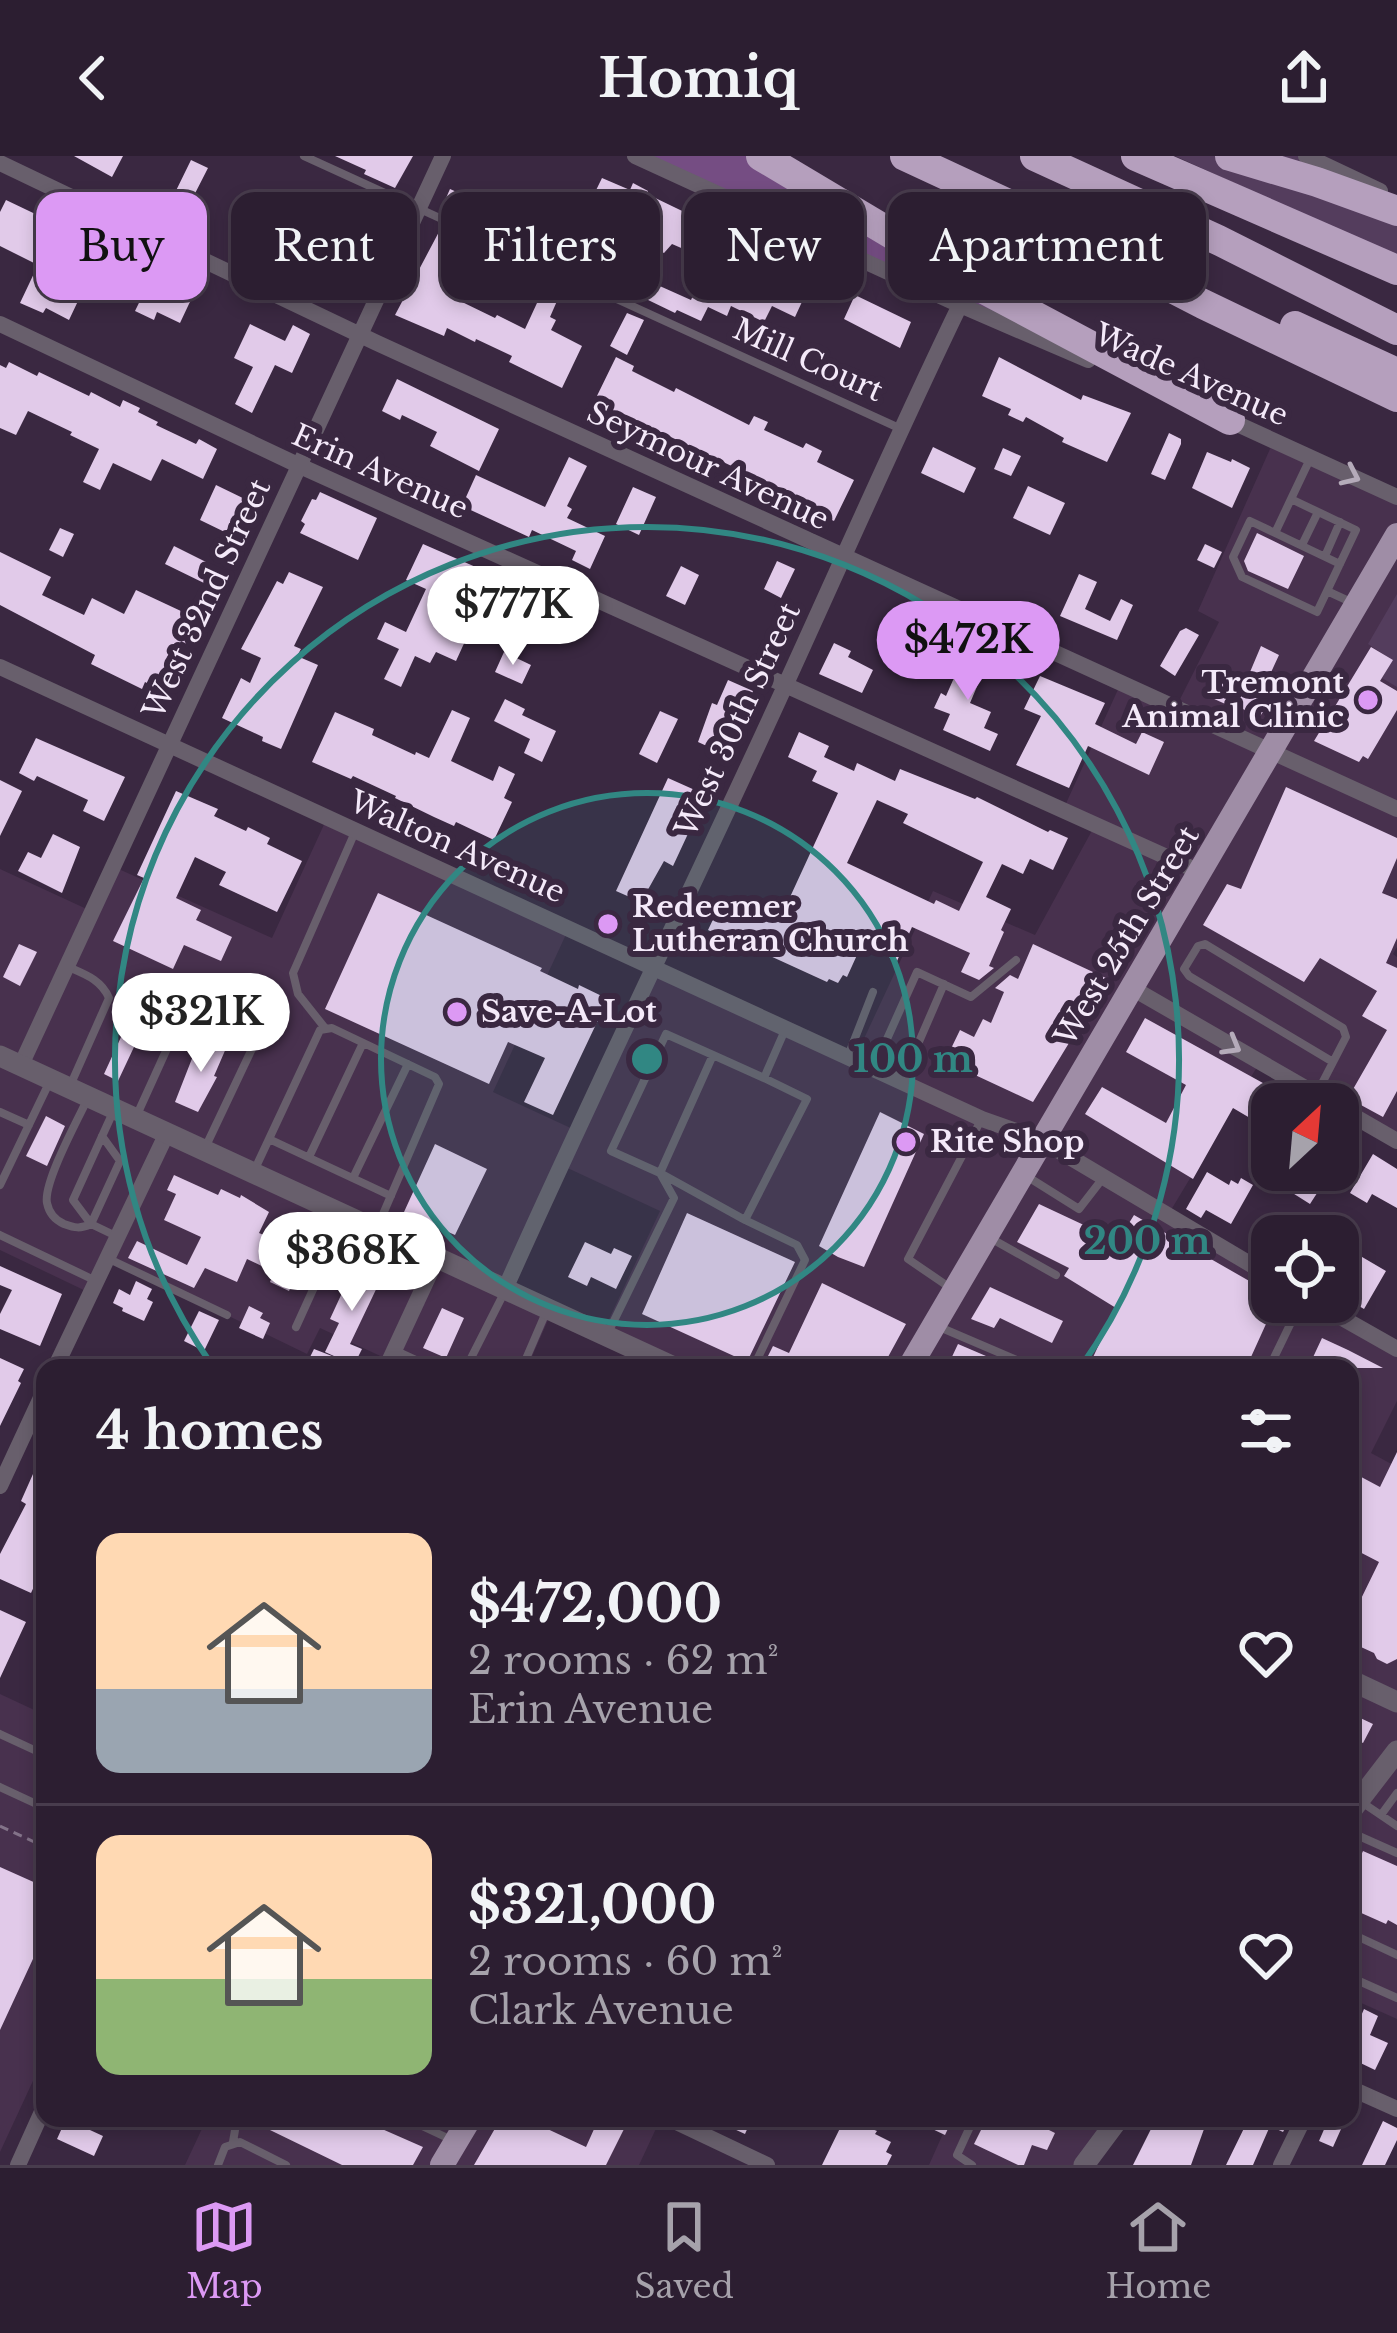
<!DOCTYPE html>
<html lang="en">
<head>
<meta charset="utf-8">
<style>
	:root { --surface:#2c1e31; --page:#382b3d; --text:#f1f3f6; --muted:#a6a2ab; --line:#483c4d; --accent:#dc99f4 }
	body { margin:0; font-family:"Libre Baskerville",serif; background:var(--page); color:var(--text); height:100vh; display:flex; flex-direction:column; font-size:45px; white-space:nowrap }
	* { box-sizing:border-box; margin:0 }
	p { font-size:39px; color:var(--muted) }
	.icon { flex:none; width:66px; height:66px; fill:none; stroke:currentColor; stroke-width:2; stroke-linecap:round; stroke-linejoin:round }
	.map { position:relative; flex:1; overflow:hidden }
	.details { position:absolute; left:36px; top:1203px; width:1323px; height:768px; display:flex; flex-direction:column; background:var(--surface); border-radius:24px; box-shadow:0 6px 18px #0003,0 0 0 3px var(--line) }
	.details>* { flex:none }
	.guide { position:absolute; left:36px; top:36px; width:1326px; height:108px; display:flex; gap:24px }
	.needle { width:78px; rotate:26deg }
	.controls { position:absolute; left:1251px; top:927px; display:grid; gap:24px }
	.controls a { display:grid; place-items:center; width:108px; height:108px; border-radius:24px; background:var(--surface); box-shadow:0 6px 18px #0003,0 0 0 3px var(--line); font-size:60px }
	.price { position:absolute; translate:-50% -102px; padding:0 27px; border-radius:42px; background:#fff; color:#222; font-size:39px; line-height:78px; filter:drop-shadow(0 3px 6px #0008) }
	.price::after { content:''; position:absolute; left:50%; top:72px; width:36px; height:27px; margin-left:-18px; background:inherit; clip-path:polygon(0 0,100% 0,50% 100%) }
	.price.on { background:var(--accent); color:#111 }
	ul { padding:0; list-style:none }
	li { display:flex; align-items:center; gap:36px; height:300px; padding:0 60px }
	li+li { border-top:3px solid var(--line) }
	li span { display:grid; place-items:center; flex:none; width:336px; height:240px; border-radius:24px; color:#555 }
	li>.icon { margin-inline-start:auto }
	span .icon { width:144px; height:144px; fill:#fffc; stroke-width:1 }
	li b { font-size:51px }
	h2 { display:flex; justify-content:space-between; align-items:center; height:144px; padding:0 60px; font-size:51px }
	.pill { padding:0 42px; border-radius:24px; background:var(--surface); box-shadow:0 6px 18px #0003,0 0 0 3px var(--line); font-size:42px; line-height:108px }
	.pill.on { background:var(--accent); color:#111 }
	header { display:flex; justify-content:space-between; align-items:center; height:156px; padding:0 60px; background:var(--surface); font-size:54px; font-weight:800 }
	.tab-bar { display:flex; justify-content:space-around; align-items:center; height:168px; border-top:3px solid var(--line); background:var(--surface); font-size:33px; color:var(--muted) }
	.tab-bar a { display:grid; justify-items:center; gap:6px }
	.tab-bar .on { color:var(--accent) }
	.map>svg:first-child { display:block }
	.built { fill:#48314e }
	.green { fill:#543d5d }
	.forest { fill:#754d83 }
	.building { fill:#e1cae9; fill-rule:evenodd }
	.lines { fill:none; stroke-linecap:round; stroke-linejoin:round }
	.path { stroke:#837389; stroke-width:3; stroke-dasharray:9 6; stroke-linecap:butt }
	.service { stroke:#685f6c; stroke-width:8 }
	.minor { stroke:#685f6c; stroke-width:16 }
	.tertiary { stroke:#685f6c; stroke-width:21 }
	.primary { stroke:#9f8da6; stroke-width:24 }
	.motorway { stroke:#b59fbd; stroke-width:30 }
	.oneway { stroke:#b5abba }
	.ring { fill:none; stroke:#318783; stroke-width:6 }
	.poi-dot { fill:#dc99f4; stroke:#3a2841; stroke-width:4.5 }
	.labels { text-anchor:middle; stroke-width:12; stroke-linejoin:round; paint-order:stroke }
	.street-label { font-size:30px; fill:#f4e9f9; stroke:#3a2841 }
	.poi-label { font-size:30px; font-weight:bold; fill:#f4e9f9; stroke:#3a2841; text-anchor:start }
	.centre { fill:#318783; stroke:#3a2841; stroke-width:6 }
	.ring-label { font-size:36px; text-anchor:middle; font-weight:bold; fill:#318783; stroke:#3a2841; stroke-width:12; stroke-linejoin:round; paint-order:stroke }
</style>
</head>
<body>
<header><svg class="icon" aria-label="back" viewBox="0 0 24 24"><path d="M15 5l-7 7 7 7"/></svg>Homiq<svg class="icon" aria-label="share" viewBox="0 0 24 24"><path d="M12 15V3M7 8l5-5 5 5M5 13v7h14v-7"/></svg></header>
<div class="map">
<svg width="1397" height="2009" viewBox="0 0 1397 2009">
	<rect width="100%" height="100%" fill="#3a2841"/>
	<path class="built" d="M1274,284L1397,341V791L1393,798L1397,801V985L1260,906L1168,1059L1272,1121V1146H1314L1397,1193V1245L1371,1297L1397,1311V1863L1350,1842V1212H623L632,1192L602,1178L660,1055L561,1009L506,1133L552,1155L527,1212H386L389,1204L320,1172L307,1198L107,1101L90,1137L0,1094V713L91,755L112,710L272,782L327,662L569,772L493,936L575,974L652,810L854,904L933,735L1035,779L1095,669L1063,654L1121,527L1176,551L1219,466L1198,455Z
		M0,1538L45,1559V1899L0,1996Z
		M207,1962H661L639,2009H185Z
		M950,1962H1119L1084,2009H929Z"/>
	<path class="green" d="M1175,0H1306L1397,43V101Z
		M1397,438V531L1382,522L1392,504L1368,488Z"/>
	<path class="forest" d="M635,0H761L1230,264Z"/>
	<path class="building" d="M74,0H123L112,21Z
		M335,0H413L395,32L364,18L366,14Z
		M191,4L208,12L185,57L169,49Z
		M602,22L630,34L633,27L648,35L647,38L705,66L707,62L724,69L722,73L797,108L799,102L818,111L795,161L772,150L764,166L731,150L727,160L708,151L701,165L677,154L675,157L646,143L653,127L691,144L709,104L672,88L664,97L647,88L637,108L621,99L627,85L596,71L594,74L580,67Z
		M357,33L391,49L381,69L347,53Z
		M450,33L468,41L461,57L443,49Z
		M318,41L340,52L332,68L310,57Z
		M6,44L73,76L65,93L96,107L69,164L46,152L43,157L20,147L38,109L0,90V56Z
		M262,45L296,61L298,57L316,66L296,109L261,94L259,98L241,89Z
		M441,72L463,82L445,121L467,132L460,145L495,162L497,159L525,173L537,147L490,124L497,108L544,130L549,121L564,129L550,161L556,164L551,174L582,190L562,232L509,206L512,200L476,183L475,186L447,172L444,180L395,159Z
		M561,74L583,83L575,100L554,91Z
		M156,112L196,133L180,167L157,156L154,164L135,155Z
		M855,139L911,166L900,192L844,163Z
		M627,157L644,164L627,199L610,190Z
		M250,168L285,185L293,169L310,178L292,217L275,209L252,257L235,248L253,211L234,202Z
		M616,201L634,210L632,215L674,236L676,232L749,269L754,260L768,266L764,274L803,292L806,287L822,295L817,306L854,324L834,365L813,355L815,350L652,272L651,275L594,246Z
		M999,201L1081,244L1083,239L1131,257L1107,306L1062,286L1064,282L1026,261L1023,266L1008,259L1011,253L982,240Z
		M9,206L37,220L39,216L89,240L91,236L120,251L123,244L140,252L138,256L158,266L156,269L196,288L199,283L217,293L203,323L162,303L151,325L113,307L100,334L83,326L99,293L70,279L72,276L28,255L16,279L0,272V209L6,212Z
		M397,223L499,273L479,315L430,290L437,276L402,259L400,264L382,255Z
		M1169,277L1181,283V288L1165,324L1151,318Z
		M933,291L976,312L964,337L921,317Z
		M1003,292L1021,300L1011,320L994,313Z
		M1207,296L1231,306L1232,303L1250,312L1232,352L1192,332Z
		M569,301L587,310L567,350L572,353L567,362L605,380L590,413L572,404L576,395L532,374L529,381L462,350L476,319L545,351Z
		M216,329L251,346L235,381L200,364Z
		M1028,330L1065,347L1050,379L1013,362Z
		M633,331L656,341L639,379L616,368Z
		M320,336L377,362L358,404L300,377L305,368L301,365L312,343L316,344Z
		M60,372L74,378L63,401L49,394Z
		M1257,377L1304,400L1288,433L1248,415L1244,405Z
		M423,388L478,412L474,420L510,437L491,479L472,470L456,505L436,496L430,507L415,500L401,531L384,523L399,493L377,483L385,466L406,476L426,433L406,424Z
		M1205,388L1222,396L1214,412L1197,404Z
		M174,390L214,410L206,428L165,408Z
		M0,396L51,421L42,439L84,459L92,442L124,458L136,434L198,463L187,488L181,485L166,515L173,518L164,536L145,526L142,533L91,508L95,499L0,449Z
		M777,405L795,413L781,442L764,433Z
		M681,410L699,419L685,449L666,440Z
		M289,416L323,431L294,490L301,493L297,500L318,509L281,593L262,585L263,581L222,562L241,522L250,527L261,502L241,493L277,425L283,428Z
		M1079,418L1097,426L1085,453L1110,465L1121,443L1133,449L1117,484L1060,460Z
		M1186,472L1199,479L1175,520L1160,510L1180,475Z
		M834,487L851,495L848,501L873,514L862,537L819,518Z
		M968,490L990,500L970,547L991,556L984,572L998,578L990,595L943,574L950,558L934,552L941,537L946,540Z
		M1261,490L1279,499L1266,527L1278,532L1259,562L1234,548L1232,551L1212,542L1220,525L1242,535Z
		M1371,491L1393,504L1380,525L1397,535V554L1368,603L1363,600L1359,606L1314,585Z
		M504,496L531,509L522,528L495,516Z
		M1040,520L1105,547L1095,568L1136,588L1142,576L1164,586L1149,619L1088,590L1069,632L1016,609L1041,560L1024,553Z
		M728,524L753,535L736,577L734,576L727,592L723,590L720,596L698,586L712,547L717,549Z
		M505,543L525,553L522,559L556,575L542,606L524,597L530,583L494,565Z
		M452,554L470,562L451,605L493,625L499,610L515,618L504,642L512,646L494,684L456,666L454,670L434,661L395,642L396,640L353,620L351,623L312,606L335,556L374,573L372,579L415,599L416,596L429,602Z
		M660,555L678,563L657,607L639,598Z
		M799,576L829,590L824,601L854,615L857,607L895,625L900,613L975,643L977,641L1048,676L1050,674L1068,682L1053,714L1030,703L1023,718L1002,708L986,741L1011,753L1001,774L1004,776L989,810L994,812L979,824L961,816L970,797L912,771L897,805L862,788L847,821L843,819L838,827L829,823L827,826L768,799L771,791L742,777L737,788L708,774L719,751L748,765L753,753L779,765L814,689L838,637L812,625L817,615L788,601ZM877,644L908,658L903,667L983,706L959,755L936,744L934,748L847,707Z
		M36,582L125,621L104,665L83,655L88,644L37,620L34,625L19,617Z
		M668,622L706,639L673,710L664,705L641,746L616,735Z
		M0,624L22,635L0,680Z
		M1286,631L1397,682V702L1382,737L1397,743V782L1386,807L1397,812V935L1383,961L1348,942L1387,874L1362,860L1377,835L1320,802L1304,826L1203,769L1227,728L1241,733Z
		M176,635L218,653L214,660L246,675L248,671L270,682L267,688L302,705L277,756L219,729L226,716L195,701L176,742L201,754L196,764L232,781L221,805L184,789L173,813L113,785L144,722L137,719Z
		M53,678L80,691L62,737L18,715L28,696L41,702Z
		M378,737L542,812L540,815L578,833L579,829L608,843L553,959L524,946L545,902L508,886L489,928L325,853Z
		M19,788L37,796L20,830L3,821Z
		M1033,788L1108,823L1033,946L945,905L960,874L974,881L983,863L991,867L1004,836L995,832L1010,819L1018,823Z
		M157,819L174,828L165,848L148,839Z
		M1145,862L1283,938L1277,948H1272V975L1233,952L1193,1023L1085,958L1102,931L1166,967L1186,929L1126,896Z
		M127,868L142,874L118,925L104,918Z
		M205,880L227,890L214,920L217,921L198,956L175,946L193,900L195,901Z
		M880,956L924,978L864,1111L838,1101L819,1090Z
		M46,960L65,970L47,1010L26,1000Z
		M435,988L487,1013L455,1079L404,1056Z
		M1373,998L1397,1013V1052L1372,1038L1367,1047L1350,1037Z
		M1304,1014H1332L1310,1048L1291,1036Z
		M1207,1016L1229,1029L1231,1024L1238,1028L1241,1022L1253,1029L1231,1068L1206,1054L1201,1062L1186,1053Z
		M174,1019L218,1039L221,1033L240,1042L241,1039L269,1056L259,1077L307,1097L289,1135L270,1126L274,1116L247,1103L237,1126L205,1112L194,1132L128,1102L137,1085L187,1109L201,1081L164,1064L176,1038L167,1034Z
		M1039,1048L1118,1085L1134,1059L1272,1138V1146H1276L1246,1212H1088L1116,1152L1064,1120L1069,1112L1017,1086Z
		M687,1057L795,1106L747,1206L642,1158Z
		M585,1086L611,1098L614,1092L632,1100L616,1133L591,1121L587,1130L568,1121Z
		M1345,1091L1386,1115L1364,1153L1359,1150L1358,1152L1338,1140V1102Z
		M0,1110L62,1138L40,1190L0,1173V1158L12,1134L0,1129Z
		M354,1111L381,1123L350,1188L362,1193L354,1209L325,1196L339,1167L330,1163Z
		M136,1125L152,1133L147,1143L153,1146L144,1165L122,1155L123,1152L113,1147L119,1133L130,1139Z
		M822,1127L906,1168L882,1212H762L773,1190L789,1197Z
		M990,1131L1063,1165L1052,1187L1000,1162L994,1172L971,1163Z
		M249,1150L263,1157L260,1162L270,1167L263,1183L239,1172Z
		M442,1152L464,1162L446,1202L423,1192Z
		M199,1155L219,1164L204,1195L184,1185Z
		M1322,1182L1348,1194L1383,1212H1308Z
		M958,1188L1014,1212H966L950,1205Z
		M314,1193L332,1200L326,1212L307,1207Z
		M0,1202L24,1213L18,1225L21,1227L0,1270Z
		M45,1291V1407L31,1437L0,1423V1398L26,1348L21,1345Z
		M1397,1296V1503L1387,1508L1377,1503L1374,1497L1350,1486L1356,1453L1379,1406L1350,1391V1315L1380,1331Z
		M0,1454L26,1466L0,1522Z
		M1354,1559L1373,1568L1363,1587L1350,1581V1567Z
		M1363,1695L1397,1710V1769L1388,1764L1386,1768L1350,1752V1723Z
		M0,1711L38,1728L36,1732L45,1737V1777L0,1874Z
		M1364,1853L1378,1860L1370,1879L1388,1887L1375,1914L1350,1902V1855L1361,1860Z
		M245,1962H357L423,1991L413,2009H342Z
		M501,1962H524L586,1991L599,1962H615L627,1967L606,2009H474Z
		M710,1962H752L745,1978Z
		M845,1962L877,1975L875,1978L891,1986L886,1996L892,1999L887,2009H822Z
		M909,1962H953L945,1979Z
		M987,1962H1045L1041,1970L1055,1977L1047,1994L1032,1989L1024,2009H1018L974,1988Z
		M1170,1962H1208L1191,2009H1133L1154,1967L1164,1973Z
		M1249,1962H1290L1283,1976L1270,1970L1253,2009H1226Z
		M1329,1962H1346L1333,1991L1319,1985Z
		M66,1963L103,1980L94,2000L57,1983Z
		M1383,1965L1397,1972V1984L1385,2009H1362Z"/>
	<g class="lines">
		<path class="path" d="M0,1670L45,1691"/>
		<path class="service" d="M304,0L899,272
			M1310,303L1291,343L1356,374L1327,435L1353,447
			M1291,343L1275,377L1340,408
			M1275,377L1250,365L1233,401L1242,421L1317,456L1327,435
			M1302,389L1318,356
			M1325,400L1340,366
			M66,810C84,818 101,823 109,842L70,930
			M325,872L298,838L293,817L355,676
			M713,899L666,878L611,995L660,1017L745,1064L807,943L764,922
			M848,900L873,836
			M874,912L917,816L971,841L1016,804
			M902,925L944,828
			M1317,937L1346,881L1343,872L1205,788L1198,790L1184,813L1189,820L1333,906
			M88,942C78,963 43,1027 47,1047C49,1057 55,1064 64,1068C75,1072 80,1073 91,1068L120,1005L102,980
			M114,954L73,1044L91,1068L116,1080
			M0,956L29,969
			M136,961L190,842L204,837C227,847 250,852 260,876L205,992
			M269,983L391,1040
			M309,1001L363,887
			M254,1015L320,874L332,872L435,921L439,928L377,1072
			M1028,1021L1079,1053L1103,1022
			M353,1022L408,908
			M0,1029L49,927
			M745,1064L797,1089L805,1104L753,1212
			M0,1079L94,1124
			M992,1083L1056,1119
			M107,1102L227,1159
			M949,1131L908,1103L981,964
			M937,1170L1035,1212
			M296,1171L346,1061
			M607,1179L674,1042L660,1017L713,899L764,922L785,874
			M396,1195L433,1212
			M462,1212L468,1208L505,1135
			M522,1212L547,1154
			M1269,1212L1301,1146
			M0,1578L45,1599
			M0,1631L45,1652
			M1360,1645L1397,1670
			M1381,1659L1397,1637
			M1350,1676L1397,1697
			M1350,1777L1397,1799
			M1350,1821L1397,1842
			M405,1962L454,1985
			M233,1986L237,1962
			M218,2009L225,1991L240,1986L286,2009
			M972,2009L957,1999L974,1962"/>
		<path class="minor" d="M635,0L960,149L1088,204
			M1306,0L1380,35
			M0,7L377,187L1397,653
			M0,168L300,310L1200,716
			M1222,261L1397,341
			M0,511L982,963L1041,984L1272,1121
			M1132,832L1333,948
			M21,909L443,0
			M1338,951L1397,985
			M505,1133C595,931 693,732 785,530C843,403 899,275 960,149
			M1314,1146L1397,1193
			M55,1212L167,977
			M386,1212L437,1102
			M0,1330L45,1233
			M1350,1932L1397,1953
			M668,1962L767,2009
			M18,2009L45,1949
			M1281,2009L1304,1962"/>
		<path class="tertiary" d="M0,900L676,1212
			M1350,1524L1397,1546
			M1350,1656L1397,1595
			M1084,2009L1119,1962"/>
		<path class="primary" d="M909,1212L1397,379
			M442,2009L470,1962"/>
		<path class="motorway" d="M761,0L984,133L1230,264
			M905,0L1019,53L1203,148L1397,241
			M1035,0L1218,84L1397,174
			M1136,0L1397,114
			M1230,0L1317,26L1397,55
			M1295,170L1397,217"/>
	</g>
	<defs><path id="oneway-chevron" d="M-2-3.5L2.5 0L-2 3.5" fill="none" stroke-width="1.6" stroke-linecap="round" stroke-linejoin="round" transform="scale(3)"/></defs>
	<g class="oneway">
		<use href="#oneway-chevron" transform="translate(1351 320) rotate(25)"/>
		<use href="#oneway-chevron" transform="translate(1232 890) rotate(30)"/>
	</g>
	<circle cx="647" cy="903" r="266" fill="#318783" fill-opacity=".12"/>
	<g class="ring">
		<circle cx="647" cy="903" r="266"/>
		<path d="M214 1212A532 532 0 1 1 1080 1212"/>
	</g>
	<g class="poi-dot">
		<circle cx="1368" cy="544" r="12"/>
		<circle cx="608" cy="768" r="12"/>
		<circle cx="457" cy="856" r="12"/>
		<circle cx="906" cy="986" r="12"/>
	</g>
	<g class="labels">
		<g class="street-label">
			<text transform="translate(808 204) rotate(24)" y="10">Mill Court</text>
			<text transform="translate(1191 219) rotate(24)" y="10">Wade Avenue</text>
			<text transform="translate(708 310) rotate(25)" y="10">Seymour Avenue</text>
			<text transform="translate(380 316) rotate(24)" y="10">Erin Avenue</text>
			<text transform="translate(207 443) rotate(-65)" y="10">West 32nd Street</text>
			<text transform="translate(738 564) rotate(-65)" y="10">West 30th Street</text>
			<text transform="translate(457 691) rotate(24)" y="10">Walton Avenue</text>
			<text transform="translate(1127 780) rotate(-59)" y="10">West 25th Street</text>
		</g>
		<g class="poi-label">
			<text x="1344" y="537" text-anchor="end">Tremont<tspan x="1344" dy="34">Animal Clinic</tspan></text>
			<text x="632" y="761">Redeemer<tspan x="632" dy="34">Lutheran Church</tspan></text>
			<text x="481" y="866">Save-A-Lot</text>
			<text x="930" y="996">Rite Shop</text>
		</g>
	</g>
	<circle cx="647" cy="903" r="18" class="centre"/>
	<g class="ring-label">
		<text x="913" y="916">100 m</text>
		<text x="1147" y="1098">200 m</text>
	</g>
</svg>
<div class="controls">
<a><svg class="needle" viewBox="-14 -14 28 28"><path d="M0-13l5 13h-10z" fill="#e53935"/><path d="M0 13l5-13h-10z" fill="#a6a2ab"/></svg></a>
<a><svg class="icon" aria-label="locate" viewBox="0 0 24 24"><circle cx="12" cy="12" r="6"/><path d="M12 2v4M12 18v4M2 12h4M18 12h4"/></svg></a>
</div>
<b class="price" style="left:513px;top:512px">$777K</b>
<b class="price on" style="left:968px;top:547px">$472K</b>
<b class="price" style="left:201px;top:919px">$321K</b>
<b class="price" style="left:352px;top:1158px">$368K</b>
<div class="guide">
<a class="pill on">Buy</a>
<a class="pill">Rent</a>
<a class="pill">Filters</a>
<a class="pill">New</a>
<a class="pill">Apartment</a>
</div>
<section class="details">
<h2>4 homes<svg class="icon" aria-label="filters" viewBox="0 0 24 24"><path d="M4 7h16M4 17h16"/><circle cx="9" cy="7" r="2"/><circle cx="15" cy="17" r="2"/></svg></h2>
<ul>
<li><span style="background:linear-gradient(#ffd9b3 65%,#9aa5b1 0)"><svg class="icon" aria-label="home" viewBox="0 0 24 24"><path d="M3 11l9-7 9 7M6 9v11h12V9"/></svg></span><div><b>$472,000</b><p>2 rooms · 62 m²</p><p>Erin Avenue</p></div><svg class="icon" aria-label="heart" viewBox="0 0 24 24"><path d="M12 20l-8-8c-3-5 5-10 8-4 3-6 11-1 8 4z"/></svg></li>
<li><span style="background:linear-gradient(#ffd9b3 60%,#8fb573 0)"><svg class="icon" aria-label="home" viewBox="0 0 24 24"><path d="M3 11l9-7 9 7M6 9v11h12V9"/></svg></span><div><b>$321,000</b><p>2 rooms · 60 m²</p><p>Clark Avenue</p></div><svg class="icon" aria-label="heart" viewBox="0 0 24 24"><path d="M12 20l-8-8c-3-5 5-10 8-4 3-6 11-1 8 4z"/></svg></li>
</ul>
</section>
</div>
<nav class="tab-bar">
<a class="on"><svg class="icon" aria-label="map" viewBox="0 0 24 24"><path d="M3 6l6-2 6 2 6-2v14l-6 2-6-2-6 2zM9 4v14M15 6v14"/></svg>Map</a>
<a><svg class="icon" aria-label="saved" viewBox="0 0 24 24"><path d="M7 4h10v16l-5-4-5 4z"/></svg>Saved</a>
<a><svg class="icon" aria-label="home" viewBox="0 0 24 24"><path d="M3 11l9-7 9 7M6 9v11h12V9"/></svg>Home</a>
</nav>
</body>
</html>
